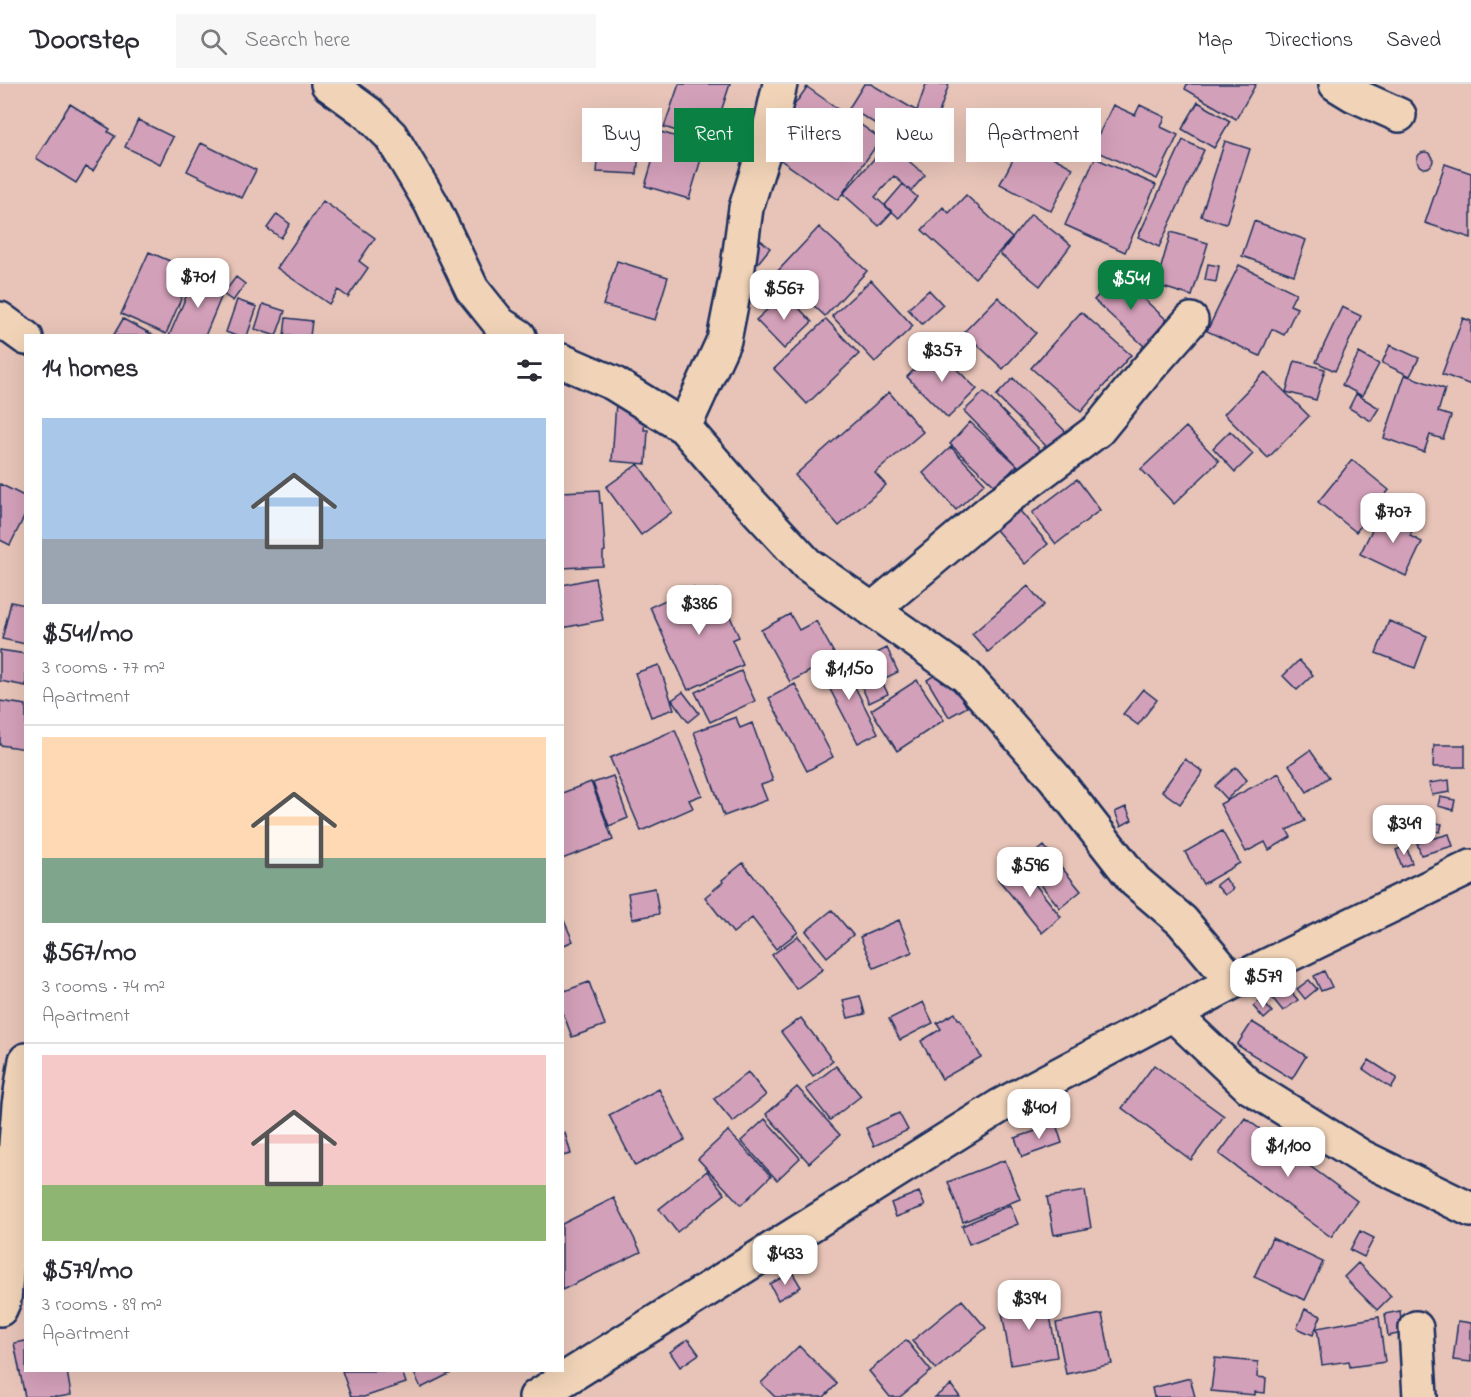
<!DOCTYPE html>
<html lang="en">
<head>
<meta charset="utf-8">
<style>
	:root { --surface:#fff; --page:#f7f7f7; --text:#2b2b33; --muted:#7c7c81; --line:#e1e1e2; --accent:#0b8043 }
	body { margin:0; font-family:"Indie Flower",sans-serif; background:var(--page); color:var(--text); height:100vh; display:flex; flex-direction:column; font-size:22px; white-space:nowrap }
	* { box-sizing:border-box; margin:0 }
	p { font-size:20px; color:var(--muted) }
	.icon { flex:none; width:33px; height:33px; fill:none; stroke:currentColor; stroke-width:2; stroke-linecap:round; stroke-linejoin:round }
	.map { position:relative; flex:1; overflow:hidden }
	.side { position:absolute; left:24px; top:250px; width:540px; height:1038px; display:flex; flex-direction:column; background:var(--surface); border-radius:0px; box-shadow:0 6px 24px #0002 }
	.side>* { flex:none }
	.top-card { position:absolute; left:582px; top:24px; width:570px; height:54px; display:flex; gap:12px }
	.price { position:absolute; translate:-50% -51px; padding:0 14px; border-radius:12px; background:#fff; color:#222; font-size:20px; line-height:39px; filter:drop-shadow(0 2px 3px #0008) }
	.price::after { content:''; position:absolute; left:50%; top:36px; width:18px; height:14px; margin-left:-9px; background:inherit; clip-path:polygon(0 0,100% 0,50% 100%) }
	.price.on { background:var(--accent); color:#fff }
	ul { padding:0; list-style:none }
	li { display:grid; align-content:center; gap:12px; height:318px; padding:0 18px }
	li+li { border-top:2px solid var(--line) }
	li span { display:grid; place-items:center; height:186px; border-radius:0px; color:#555 }
	li>.icon { margin-inline-start:auto }
	span .icon { width:108px; height:108px; fill:#fffc; stroke-width:1 }
	li b { font-size:26px }
	h2 { display:flex; justify-content:space-between; align-items:center; height:72px; padding:0 18px; font-size:26px }
	.chip { padding:0 21px; border-radius:0px; background:var(--surface); box-shadow:0 6px 24px #0002; font-size:21px; line-height:54px }
	.chip.on { background:var(--accent); color:#fff }
	header { display:flex; align-items:center; gap:36px; box-sizing:border-box; height:84px; padding:0 30px; background:var(--surface); border-bottom:2px solid var(--line) }
	header strong { font-size:28px }
	nav { display:flex; gap:33px; margin-inline-start:auto; font-size:21px }
	.search { width:420px; height:54px; background:var(--page); display:flex; align-items:center; gap:15px; box-sizing:border-box; padding:0 21px; border-radius:0px; color:var(--muted); font-size:22px }
	.map>svg:first-child { display:block }
	.building { fill:#d3a0b9; stroke:#1b2f5e; stroke-width:1.5 }
	.lines { fill:none; stroke-linecap:round; stroke-linejoin:round }
	.minor-casing { stroke:#1b2f5e; stroke-width:38 }
	.minor { stroke:#f1d4b8; stroke-width:33 }
</style>
</head>
<body>
<header>
<strong>Doorstep</strong>
<div class="search"><svg class="icon" aria-label="search" viewBox="0 0 24 24"><circle cx="10" cy="10" r="6"/><path d="M15 15l6 6"/></svg>Search here</div>
<nav><a>Map</a><a>Directions</a><a>Saved</a></nav>
</header>
<div class="map">
<svg width="1471" height="1313" viewBox="0 0 1471 1313">
	<rect width="100%" height="100%" fill="#e8c4b8"/>
	<filter id="ink" filterUnits="userSpaceOnUse"><feTurbulence type="fractalNoise" baseFrequency=".0167" numOctaves="2"/><feDisplacementMap in="SourceGraphic" scale="12" xChannelSelector="R" yChannelSelector="G"/><feConvolveMatrix kernelMatrix="1 2 1 2 8 2 1 2 1" color-interpolation-filters="sRGB"/></filter>
	<g filter="url(#ink)">
		<path class="building" d="M679,0H730L711,58L664,43Z
			M864,0H871L917,27L901,55L849,24Z
			M926,0H949L932,49L912,41Z
			M1187,0H1256L1236,35L1185,5Z
			M807,3L881,55L838,116L772,70L796,35L788,30Z
			M1198,18L1230,37L1214,64L1182,45Z
			M70,20L110,45L108,48L115,52L93,87L86,83L76,99L36,74Z
			M1113,21L1135,31L1140,21L1165,33L1161,43L1178,51L1157,95L1092,65Z
			M138,36L173,53L160,80L125,63Z
			M661,48L705,62L689,115L645,102Z
			M600,56L640,58L637,90L597,88Z
			M1183,56L1204,66L1159,163L1138,153Z
			M1023,57L1073,84L1051,127L1000,100Z
			M1225,57L1250,65L1226,140L1201,132Z
			M201,59L256,86L242,114L187,87Z
			M888,59L925,91L911,107L894,92L875,113L892,128L879,142L843,110Z
			M1417 76a8 8 0 1 1 16 0a8 8 0 1 1-16 0Z
			M1095,74L1156,101L1125,168L1065,141Z
			M1445,80L1471,89V154L1425,139Z
			M903,100L917,113L899,134L885,121Z
			M966,111L1012,154L975,194L922,146L943,123L949,129Z
			M323,117L375,154L359,177L368,184L348,213L338,206L329,220L277,184Z
			M277,130L290,140L281,154L267,144Z
			M1031,130L1071,161L1040,202L1000,170Z
			M1254,137L1306,156L1294,191L1242,172Z
			M819,143L867,187L825,232L777,188Z
			M1171,148L1208,159L1192,212L1156,201Z
			M758,154L770,164L758,179L745,169Z
			M149,168L193,187L166,250L121,230Z
			M617,177L668,193L655,236L603,221Z
			M1208,180L1219,182L1216,198L1205,196Z
			M1239,181L1296,209L1290,221L1297,224L1284,251L1272,245L1260,272L1207,247Z
			M1117,191L1168,237L1144,262L1094,216Z
			M195,192L225,204L205,252H169Z
			M236,193L245,200L233,217L223,210Z
			M871,196L913,242L875,278L832,232Z
			M929,206L943,221L922,240L908,225Z
			M785,209L812,238L784,265L756,236Z
			M998,213L1036,249L1003,285L964,248Z
			M237,216L257,223L247,252H236L226,248Z
			M263,220L285,227L276,252L255,245Z
			M1342,223L1361,232L1335,287L1316,278Z
			M1081,228L1131,271L1081,328L1031,284Z
			M286,234L312,237L310,252H284Z
			M1463,234L1471,237V301L1442,290Z
			M123,235L155,252H113Z
			M826,235L859,270L807,320L774,285Z
			M1390,261L1419,274L1410,292L1382,279Z
			M935,264L977,305L948,334L907,293Z
			M1359,269L1379,280L1362,312L1342,301Z
			M1295,277L1325,285L1316,316L1286,308Z
			M1265,288L1309,332L1268,374L1224,330Z
			M1405,291L1445,305L1438,328L1451,332L1443,355L1430,351L1424,368L1384,354Z
			M1013,294L1068,350L1051,367L996,312Z
			M889,308L923,348L875,389L886,401L839,442L795,391Z
			M984,308L1042,368L1023,387L964,327Z
			M1356,310L1379,324L1371,337L1349,324Z
			M616,318L646,319L644,346H648L646,380L612,377Z
			M970,338L1017,381L996,403L950,360Z
			M1186,343L1219,377L1174,420L1141,385Z
			M1230,347L1253,370L1235,388L1213,364Z
			M951,363L985,399L956,426L923,389Z
			M1352,376L1389,406L1356,448L1318,418Z
			M638,380L672,428L641,451L606,403Z
			M1077,395L1100,426L1056,460L1032,429Z
			M0,400L26,413V429L10,461L0,456Z
			M599,406L600,419H602L605,467L603,468V482L562,484V408Z
			M1015,421L1048,460L1025,480L992,441Z
			M1392,428L1416,439L1410,452L1422,458L1406,492L1360,470L1377,436L1386,441Z
			M595,494L603,536L562,544V501Z
			M1028,502L1044,521L988,568L972,550Z
			M694,503L698,514L718,505L739,553L732,556L743,581L688,606L650,523Z
			M11,518L26,521V560L2,555Z
			M790,530L799,546L816,537L836,573L790,598L761,546Z
			M1389,537L1427,552L1415,584L1376,569Z
			M887,564L898,588L881,596L888,610L869,619L852,581Z
			M0,566L26,570V602L0,597Z
			M841,575L878,649L858,659L820,586Z
			M1299,576L1313,591L1297,606L1283,592Z
			M659,581L674,625L651,633L635,589Z
			M944,585L967,623L949,633L927,596Z
			M741,587L755,617L710,638L695,608Z
			M917,596L944,636L897,667L871,626Z
			M795,600L833,673L807,687L769,614Z
			M1143,605L1157,616L1138,641L1123,630Z
			M683,608L699,629L688,638L672,616Z
			M0,617L26,621V665L0,661Z
			M736,633L740,644L752,639L773,697L761,701L767,716L724,732L694,648Z
			M675,646L702,711L689,716L693,724L641,747L610,674Z
			M1434,661H1465V683H1433Z
			M1310,666L1329,693L1307,708L1289,681Z
			M1185,675L1203,688L1180,720L1162,707Z
			M1236,683L1247,696L1227,715L1215,702Z
			M1279,689L1305,737L1287,746L1291,753L1269,766L1265,758L1246,768L1220,720Z
			M613,692L628,734L609,742L593,699Z
			M1449,696L1450,708L1432,711L1429,699Z
			M591,698L613,756L562,775V709Z
			M1440,713L1455,716L1453,726L1438,722Z
			M1126,723L1132,736L1121,742L1115,728Z
			M1431,738L1442,740L1440,748L1429,746Z
			M1222,747L1240,779L1203,800L1185,768Z
			M1449,750L1453,762L1421,771L1417,759Z
			M1044,762L1081,807L1060,824L1023,779Z
			M1406,762L1412,779L1402,783L1396,766Z
			M743,779L798,848L776,865L752,834L733,849L705,813L723,798L722,796Z
			M1018,779L1061,833L1042,849L998,795Z
			M1225,794L1233,805L1225,811L1216,801Z
			M655,804L659,830L632,835L628,809Z
			M832,826L853,851L827,873L806,847Z
			M562,832L573,857L562,862Z
			M899,836L912,868L874,884L860,853Z
			M798,852L823,885L796,905L772,871Z
			M1324,887L1332,903L1321,907L1314,892Z
			M1309,896L1317,905L1305,915L1297,905Z
			M589,898L605,941L572,953L562,926V908Z
			M1285,901L1298,916L1283,927L1271,912Z
			M860,912L865,930L848,934L843,916Z
			M1261,916L1272,928L1264,935L1253,922Z
			M923,918L933,939L900,956L889,935Z
			M955,929L958,935H960L981,973L942,995L921,957L941,945L937,939Z
			M801,934L833,977L813,992L781,948Z
			M1252,938L1306,972L1292,995L1237,961Z
			M1369,976L1397,994L1391,1004L1363,985Z
			M1154,981L1224,1032L1191,1076L1122,1024Z
			M836,982L861,1012L830,1036L806,1005Z
			M748,988L766,1011L733,1038L714,1015Z
			M797,1003L840,1051L809,1079L766,1030Z
			M659,1005L685,1056L635,1082L609,1031Z
			M899,1029L908,1046L874,1062L866,1044Z
			M1245,1034L1357,1117L1331,1153L1219,1070Z
			M765,1035L800,1074L777,1096L741,1057Z
			M1056,1040L1062,1059L1022,1073L1015,1054Z
			M728,1047L771,1092L741,1121L698,1075Z
			M565,1049L571,1070L562,1072V1050Z
			M1005,1076L1020,1115L963,1138L948,1098Z
			M707,1087L725,1110L677,1148L659,1125Z
			M1085,1107L1091,1144L1054,1151L1047,1113Z
			M919,1108L925,1122L896,1133L891,1119Z
			M614,1114L641,1168L562,1206V1140Z
			M1010,1121L1018,1140L969,1160L962,1142Z
			M1360,1147L1374,1154L1364,1173L1350,1166Z
			M1272,1154L1323,1178L1305,1216L1254,1193Z
			M1358,1179L1391,1212L1377,1226L1344,1193Z
			M792,1188L801,1203L778,1216L770,1200Z
			M1047,1213L1057,1273L1011,1281L1001,1222Z
			M962,1216L986,1244L936,1285L912,1257Z
			M1305,1225L1321,1232L1313,1251L1297,1244Z
			M1400,1227L1403,1249L1388,1252L1385,1230Z
			M1102,1230L1112,1280L1066,1290L1056,1239Z
			M1379,1233L1385,1278L1350,1283L1349,1277L1322,1281L1317,1244Z
			M1458,1237L1471,1239V1278L1453,1276Z
			M688,1255L699,1270L680,1283L670,1268Z
			M906,1256L931,1287L900,1313H890L869,1287Z
			M26,1257V1287H67L71,1311L59,1313H25L14,1259Z
			M799,1262L837,1300L824,1313H775L761,1299Z
			M1215,1274L1258,1278L1257,1293L1266,1294L1265,1309L1255,1308V1311L1211,1307Z
			M342,1287H402L406,1299L364,1313H351Z
			M413,1287H455L421,1304Z
			M1190,1294L1195,1313H1154L1152,1304Z
			M951,1301L960,1313H935Z"/>
		<g class="lines">
			<defs>
				<path id="minor" d="M328,0L368,29L391,52L431,119L472,205L500,240L519,252
					M1336,0L1354,11L1399,31
					M0,235L26,254
					M562,277L613,299L684,343L744,412L807,480L966,592L1055,694L1135,797L1182,837L1233,898
					M684,343L724,256L737,190L746,124L768,53L780,0
					M872,526L995,423L1098,346L1146,287L1191,236
					M1173,930L1250,1003L1362,1073L1471,1126
					M0,1225L4,1216L19,1021L26,976
					M1416,1244L1420,1313
					M536,1313L1000,1022L1233,898L1471,783"/>
			</defs>
			<use href="#minor" class="minor-casing"/>
			<use href="#minor" class="minor"/>
		</g>
	</g>
</svg>
<b class="price" style="left:198px;top:225px">$701</b>
<b class="price on" style="left:1131px;top:227px">$541</b>
<b class="price" style="left:784px;top:237px">$567</b>
<b class="price" style="left:942px;top:299px">$357</b>
<b class="price" style="left:1393px;top:460px">$707</b>
<b class="price" style="left:699px;top:552px">$386</b>
<b class="price" style="left:849px;top:617px">$1,150</b>
<b class="price" style="left:1404px;top:772px">$349</b>
<b class="price" style="left:1030px;top:814px">$596</b>
<b class="price" style="left:1263px;top:925px">$579</b>
<b class="price" style="left:1039px;top:1056px">$401</b>
<b class="price" style="left:1288px;top:1094px">$1,100</b>
<b class="price" style="left:785px;top:1202px">$433</b>
<b class="price" style="left:1029px;top:1247px">$394</b>
<div class="top-card">
<a class="chip">Buy</a>
<a class="chip on">Rent</a>
<a class="chip">Filters</a>
<a class="chip">New</a>
<a class="chip">Apartment</a>
</div>
<section class="side">
<h2>14 homes<svg class="icon" aria-label="filters" viewBox="0 0 24 24"><path d="M4 7h16M4 17h16"/><circle cx="9" cy="7" r="2"/><circle cx="15" cy="17" r="2"/></svg></h2>
<ul>
<li><span style="background:linear-gradient(#a9c7e8 65%,#9aa5b1 0)"><svg class="icon" aria-label="home" viewBox="0 0 24 24"><path d="M3 11l9-7 9 7M6 9v11h12V9"/></svg></span><div><b>$541/mo</b><p>3 rooms · 77 m²</p><p>Apartment</p></div></li>
<li><span style="background:linear-gradient(#ffd9b3 65%,#7fa58c 0)"><svg class="icon" aria-label="home" viewBox="0 0 24 24"><path d="M3 11l9-7 9 7M6 9v11h12V9"/></svg></span><div><b>$567/mo</b><p>3 rooms · 74 m²</p><p>Apartment</p></div></li>
<li><span style="background:linear-gradient(#f6c9c9 70%,#8fb573 0)"><svg class="icon" aria-label="home" viewBox="0 0 24 24"><path d="M3 11l9-7 9 7M6 9v11h12V9"/></svg></span><div><b>$579/mo</b><p>3 rooms · 89 m²</p><p>Apartment</p></div></li>
</ul>
</section>
</div>
</body>
</html>
